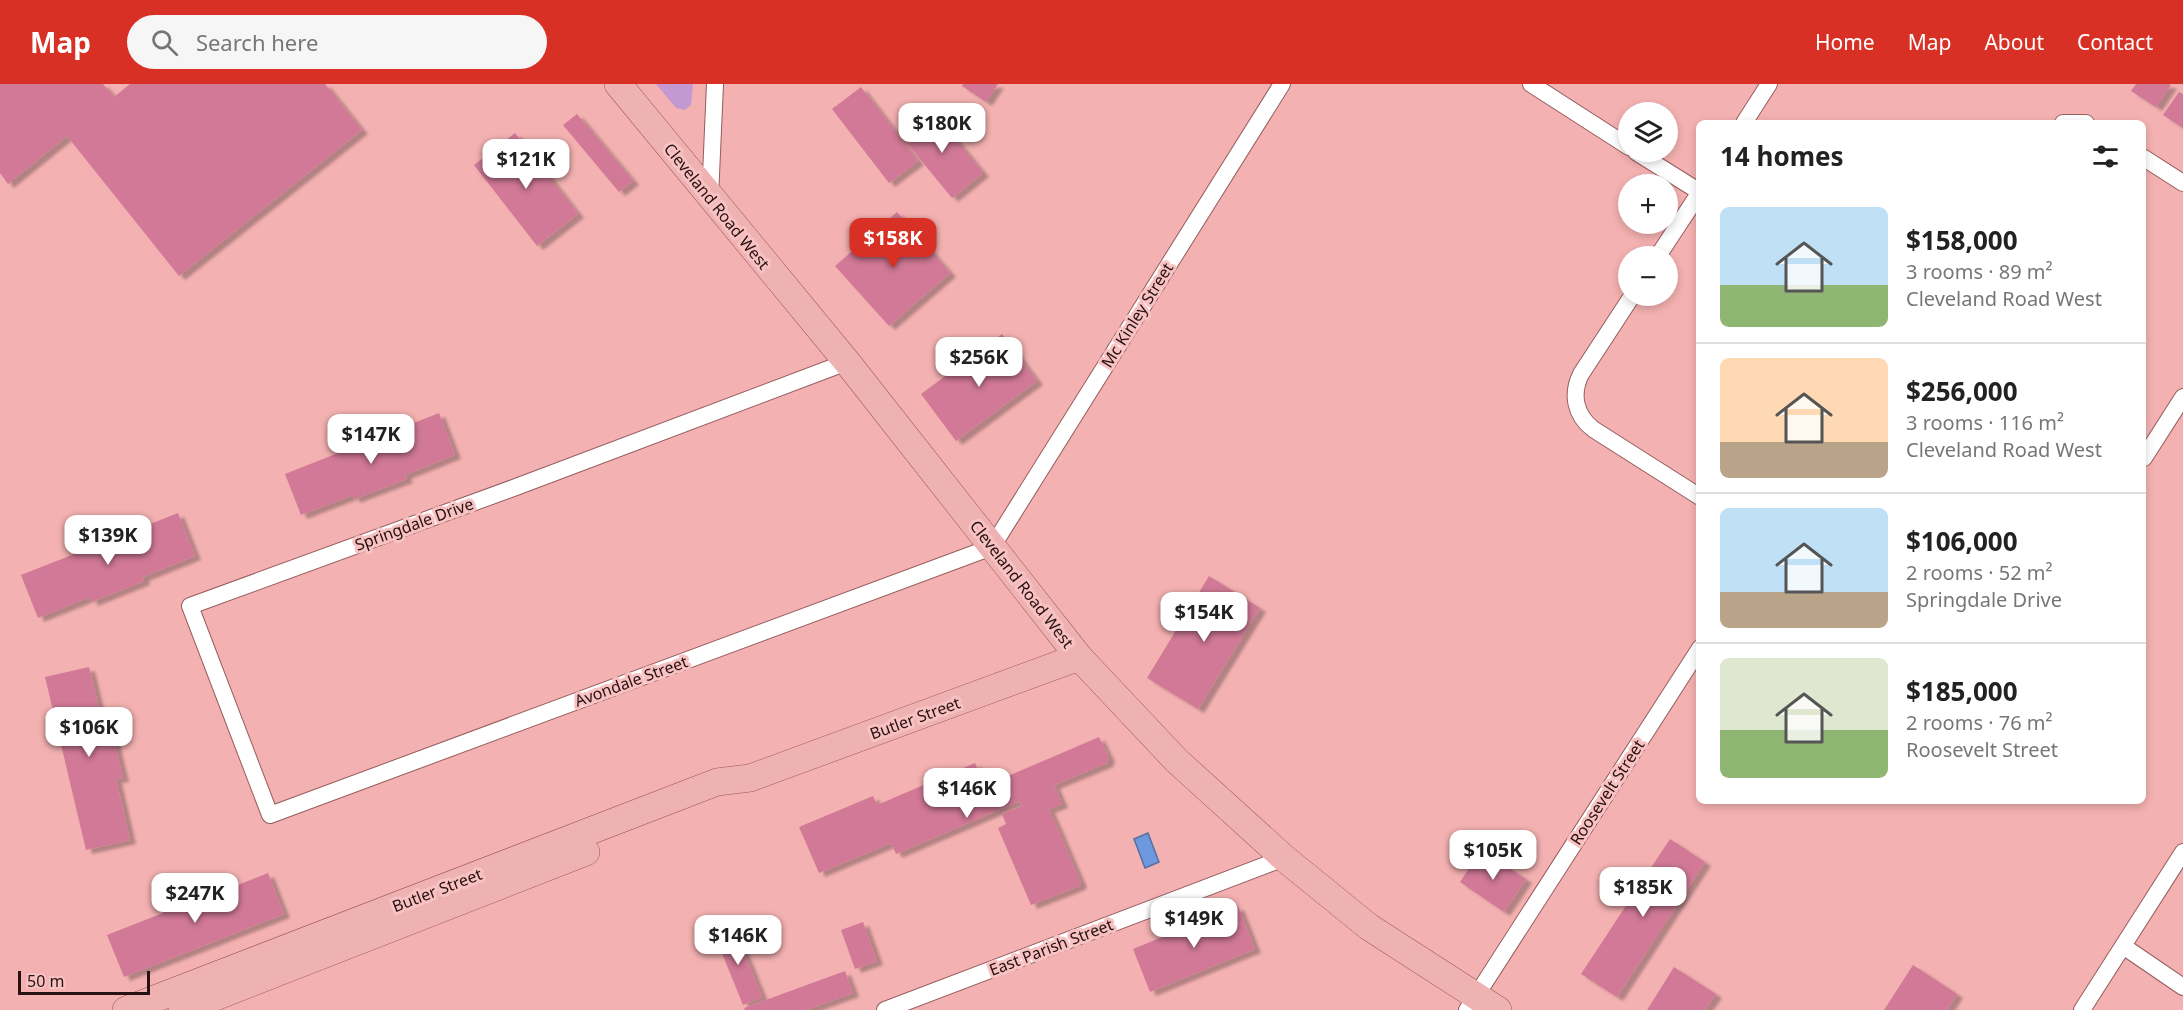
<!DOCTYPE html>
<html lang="en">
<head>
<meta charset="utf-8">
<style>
	:root { --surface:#fff; --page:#f6f6f6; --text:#222; --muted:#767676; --line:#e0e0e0; --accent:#d93025 }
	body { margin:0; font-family:"Noto Sans",sans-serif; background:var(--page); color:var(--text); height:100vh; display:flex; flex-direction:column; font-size:22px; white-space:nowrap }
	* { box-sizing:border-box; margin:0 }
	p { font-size:20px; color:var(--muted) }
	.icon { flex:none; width:33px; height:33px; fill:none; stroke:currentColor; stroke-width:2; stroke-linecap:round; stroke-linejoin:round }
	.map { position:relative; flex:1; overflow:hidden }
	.panel { position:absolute; left:1696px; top:36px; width:450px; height:684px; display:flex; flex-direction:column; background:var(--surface); border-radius:9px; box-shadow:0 3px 9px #0003 }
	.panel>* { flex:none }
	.controls { position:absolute; left:1618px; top:18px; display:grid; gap:12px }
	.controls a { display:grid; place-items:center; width:60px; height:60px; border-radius:50%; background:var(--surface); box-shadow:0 3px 9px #0003; font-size:30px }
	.scale { position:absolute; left:18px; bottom:15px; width:132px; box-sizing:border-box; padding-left:6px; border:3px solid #281111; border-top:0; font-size:16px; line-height:21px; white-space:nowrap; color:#281111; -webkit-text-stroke:4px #f8c2c2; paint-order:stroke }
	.price { position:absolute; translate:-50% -51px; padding:0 14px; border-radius:12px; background:#fff; color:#222; font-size:20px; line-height:39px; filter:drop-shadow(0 2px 3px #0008) }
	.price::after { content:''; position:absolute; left:50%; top:36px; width:18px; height:14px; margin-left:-9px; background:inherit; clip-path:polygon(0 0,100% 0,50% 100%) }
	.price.active { background:var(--accent); color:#fff }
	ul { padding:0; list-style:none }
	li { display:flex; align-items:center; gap:18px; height:150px; padding:0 24px }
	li+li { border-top:2px solid var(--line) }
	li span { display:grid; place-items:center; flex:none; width:168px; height:120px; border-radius:9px; color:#555 }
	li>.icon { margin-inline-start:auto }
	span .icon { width:72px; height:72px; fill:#fffc; stroke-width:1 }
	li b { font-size:26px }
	h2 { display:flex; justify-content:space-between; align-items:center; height:72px; padding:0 24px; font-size:26px }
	header { display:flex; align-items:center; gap:36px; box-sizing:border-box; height:84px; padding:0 30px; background:var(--accent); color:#fff }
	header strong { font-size:28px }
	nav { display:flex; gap:33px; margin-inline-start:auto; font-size:21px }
	.search { width:420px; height:54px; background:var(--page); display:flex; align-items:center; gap:15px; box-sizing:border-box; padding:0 21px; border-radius:33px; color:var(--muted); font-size:22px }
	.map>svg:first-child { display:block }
	.green { fill:#c498d0 }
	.water { fill:#6b98de; stroke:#5770a0; stroke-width:1.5 }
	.building { fill:#d17996; filter:url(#shadow) }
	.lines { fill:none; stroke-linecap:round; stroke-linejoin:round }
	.minor-casing { stroke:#965c5c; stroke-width:18 }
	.primary-casing { stroke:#a1585a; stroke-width:28 }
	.minor { stroke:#fff; stroke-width:16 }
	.primary { stroke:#eeb2b3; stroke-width:27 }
	.labels { text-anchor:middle; stroke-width:6; stroke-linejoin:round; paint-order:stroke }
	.street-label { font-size:16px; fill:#281111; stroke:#f8c2c2 }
</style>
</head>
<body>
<header>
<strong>Map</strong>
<div class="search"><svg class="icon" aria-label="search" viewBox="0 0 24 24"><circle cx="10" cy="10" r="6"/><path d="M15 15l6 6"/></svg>Search here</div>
<nav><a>Home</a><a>Map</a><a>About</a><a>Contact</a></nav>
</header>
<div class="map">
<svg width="2183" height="926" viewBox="0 0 2183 926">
	<defs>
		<filter id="shadow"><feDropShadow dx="6" dy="4" stdDeviation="1.5" flood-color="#0004"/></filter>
	</defs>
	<rect width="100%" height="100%" fill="#f4b1b1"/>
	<path class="green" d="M656,0H693L691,21L685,26L676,24Z"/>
	<path class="water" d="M1148,749L1159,778L1145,784L1134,755Z"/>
	<path class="building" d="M0,0H103L114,13L130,0H325L362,46L179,192L67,52L8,100L0,89Z
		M963,0H998L986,18L962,2Z
		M2136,0H2169L2171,1L2156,23L2131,7Z
		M861,3L918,77L889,99L832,25Z
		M2179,8L2183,10V44L2163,31Z
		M933,27L983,89L952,114L901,52Z
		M577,30L633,97L619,108L563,41Z
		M515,49L578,130L537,162L474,81Z
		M897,128L950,189L889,242L835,182Z
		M1002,250L1037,297L956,357L921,310Z
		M439,329L455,371L405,391L407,395L354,415L353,411L301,431L285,390Z
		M178,429L195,472L143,493L144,497L92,518L90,513L38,534L21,491Z
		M1209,492L1260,524L1198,625L1147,594Z
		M89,583L103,641L110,639L123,694L116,695L130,756L86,766L45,593Z
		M1099,653L1109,674L1107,679L1054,701L1062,720L1049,725L1081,799L1079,802L1031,821L998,744L1006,740L1002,730L1022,722L1020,717L896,770L891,759L819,789L799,743L873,712L877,721L975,679L985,702Z
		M1670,755L1705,778L1617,913L1581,890Z
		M1481,766L1526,795L1504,828L1460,798Z
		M268,789L284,830L124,893L107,851L163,829L161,823L210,804L213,811Z
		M1238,822L1255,865L1150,908L1133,865Z
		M863,838L877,877L855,885L841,846Z
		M734,844L762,913L743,921L715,852Z
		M1913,881L1957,910L1947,926H1884Z
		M1674,883L1716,910L1705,926H1647Z
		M845,887L853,909L806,926H745L744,924Z"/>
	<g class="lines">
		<defs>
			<path id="minor" d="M1531,0L1629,63
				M1744,39L1769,0
				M2063,39H2086
				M1636,68L1700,108
				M2144,74L2183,99
				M710,114L715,0
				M1658,172L1700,108
				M1632,212L1581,290C1571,310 1575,331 1593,345L1700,413
				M847,278L516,403L190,522L270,731L992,463L1282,0
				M2144,374L2183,313
				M2123,862L2183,903
				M885,926L1284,774
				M1467,926L1700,564
				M2082,926L2183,768"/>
			<path id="primary" d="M618,0L847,278L1079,573L1177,677L1284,774L1369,843L1498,926
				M126,926L717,698L750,694L1079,573
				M182,926L586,768"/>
		</defs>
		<use href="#minor" class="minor-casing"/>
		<use href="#primary" class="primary-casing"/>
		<use href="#minor" class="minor"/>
		<use href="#primary" class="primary"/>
	</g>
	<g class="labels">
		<g class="street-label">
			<text transform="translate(717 122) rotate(51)" y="6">Cleveland Road West</text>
			<text transform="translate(1137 231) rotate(-58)" y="6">Mc Kinley Street</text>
			<text transform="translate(414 440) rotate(-20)" y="6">Springdale Drive</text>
			<text transform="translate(1022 500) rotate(52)" y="6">Cleveland Road West</text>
			<text transform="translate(631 597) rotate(-20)" y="6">Avondale Street</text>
			<text transform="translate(915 634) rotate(-20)" y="6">Butler Street</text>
			<text transform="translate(1607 708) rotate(-57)" y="6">Roosevelt Street</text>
			<text transform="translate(437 806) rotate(-21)" y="6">Butler Street</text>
			<text transform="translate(1051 863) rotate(-21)" y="6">East Parish Street</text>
		</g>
	</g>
</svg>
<div class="controls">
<a><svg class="icon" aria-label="layers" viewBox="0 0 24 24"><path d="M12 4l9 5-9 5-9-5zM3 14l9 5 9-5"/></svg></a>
<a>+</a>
<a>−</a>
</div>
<div class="scale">50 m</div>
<b class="price" style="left:942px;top:70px">$180K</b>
<b class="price" style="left:526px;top:106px">$121K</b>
<b class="price active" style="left:893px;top:185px">$158K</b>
<b class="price" style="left:979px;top:304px">$256K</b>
<b class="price" style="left:371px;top:381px">$147K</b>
<b class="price" style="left:108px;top:482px">$139K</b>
<b class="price" style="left:1204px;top:559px">$154K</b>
<b class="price" style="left:89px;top:674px">$106K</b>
<b class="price" style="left:967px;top:735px">$146K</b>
<b class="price" style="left:1493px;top:797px">$105K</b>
<b class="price" style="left:1643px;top:834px">$185K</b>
<b class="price" style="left:195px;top:840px">$247K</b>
<b class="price" style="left:1194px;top:865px">$149K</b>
<b class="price" style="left:738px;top:882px">$146K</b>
<section class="panel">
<h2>14 homes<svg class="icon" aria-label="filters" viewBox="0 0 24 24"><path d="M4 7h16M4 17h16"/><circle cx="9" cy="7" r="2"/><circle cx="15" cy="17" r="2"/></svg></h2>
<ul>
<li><span style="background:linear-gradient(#bfe0f5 65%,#8fb573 0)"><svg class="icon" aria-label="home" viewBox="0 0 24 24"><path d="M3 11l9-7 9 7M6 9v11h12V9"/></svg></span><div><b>$158,000</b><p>3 rooms · 89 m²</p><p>Cleveland Road West</p></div></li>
<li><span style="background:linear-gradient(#ffd9b3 70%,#b9a48a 0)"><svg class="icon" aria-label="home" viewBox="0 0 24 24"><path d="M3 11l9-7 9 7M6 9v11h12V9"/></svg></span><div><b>$256,000</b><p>3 rooms · 116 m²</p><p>Cleveland Road West</p></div></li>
<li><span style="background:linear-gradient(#bfe0f5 70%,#b9a48a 0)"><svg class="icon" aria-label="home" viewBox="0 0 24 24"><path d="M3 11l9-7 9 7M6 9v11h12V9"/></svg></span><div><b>$106,000</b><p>2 rooms · 52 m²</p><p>Springdale Drive</p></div></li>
<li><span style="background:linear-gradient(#dfe7d0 60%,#8fb573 0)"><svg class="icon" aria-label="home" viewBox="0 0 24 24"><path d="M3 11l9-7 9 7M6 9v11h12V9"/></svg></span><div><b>$185,000</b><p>2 rooms · 76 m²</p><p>Roosevelt Street</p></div></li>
</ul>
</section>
</div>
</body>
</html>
